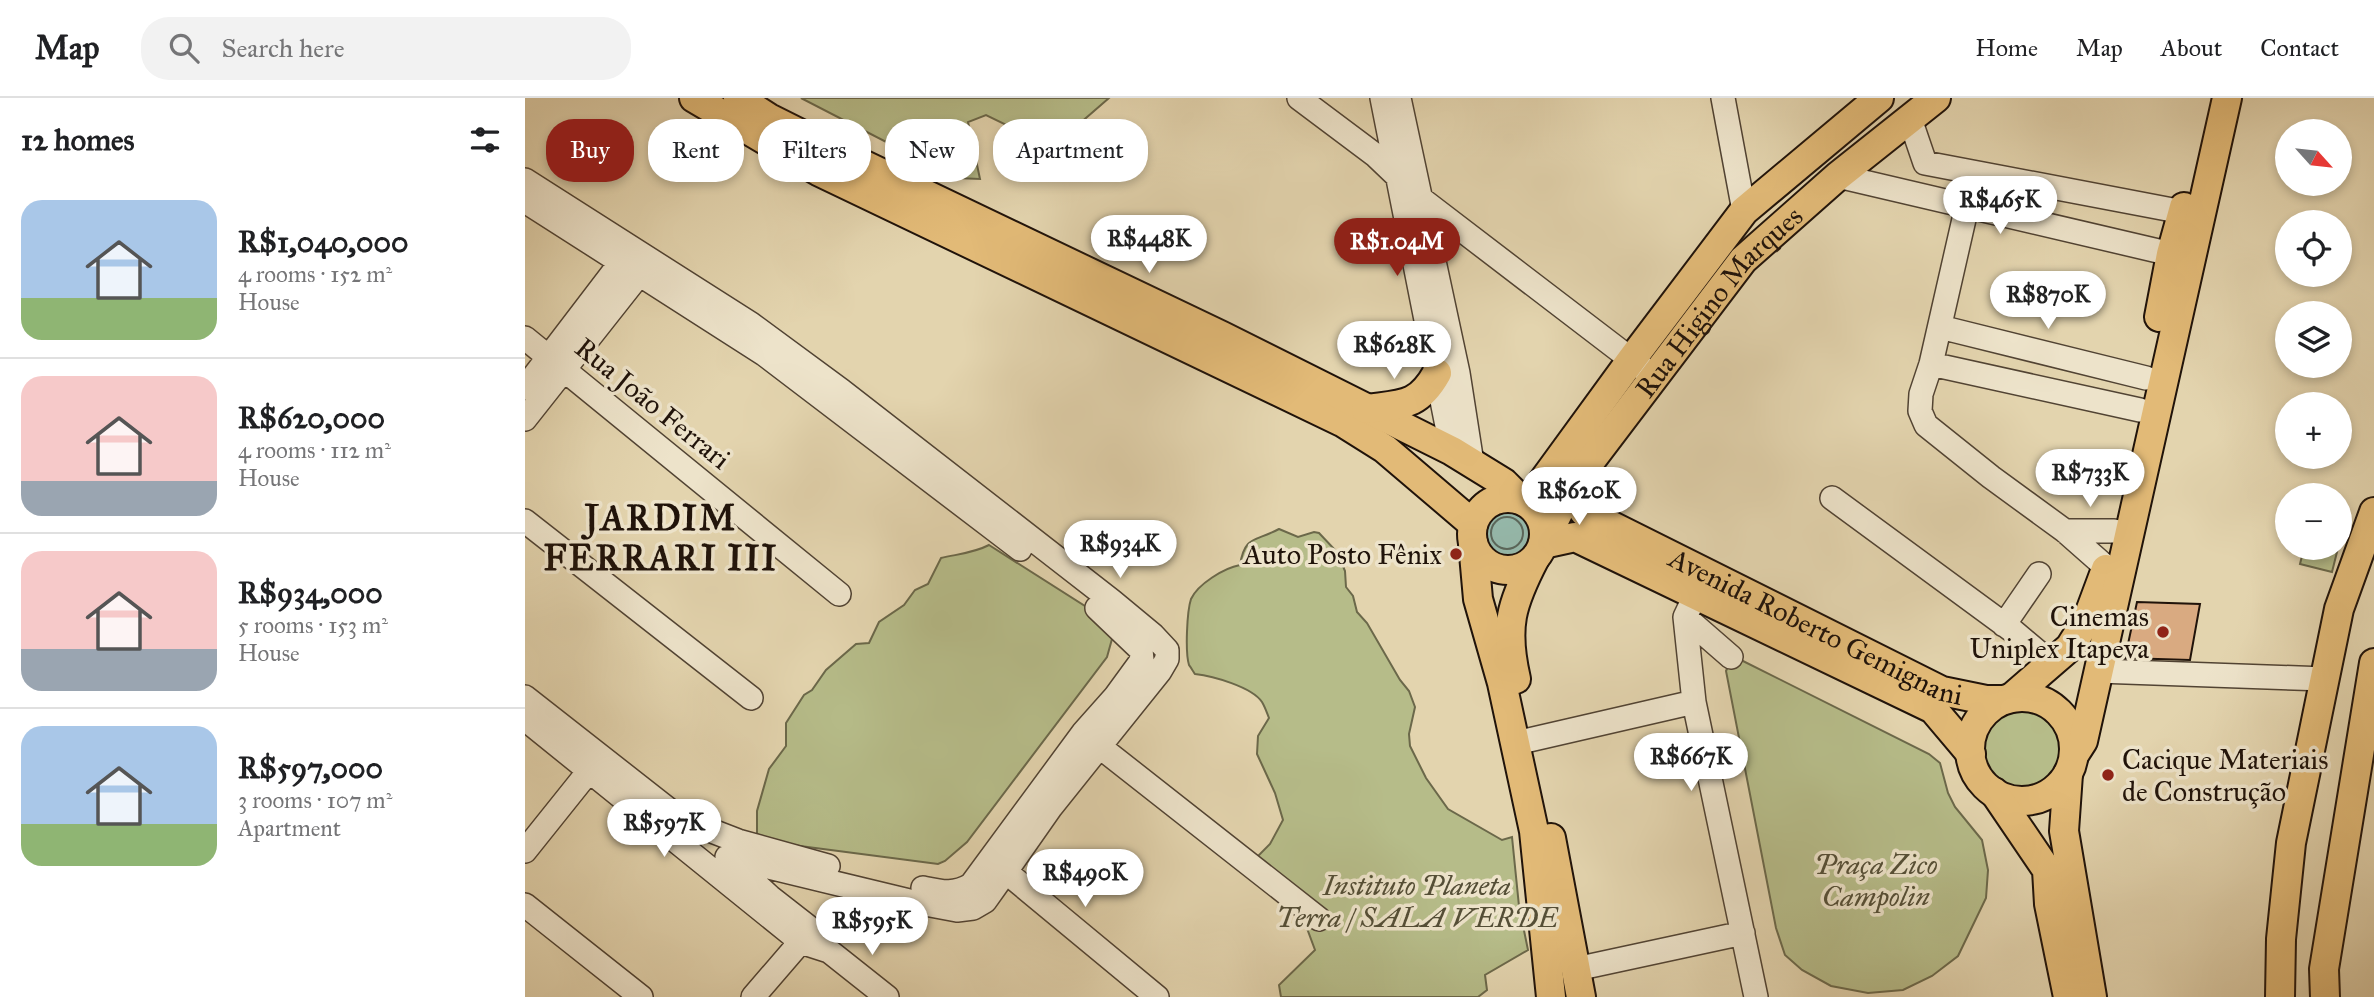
<!DOCTYPE html>
<html lang="en">
<head>
<meta charset="utf-8">
<style>
	:root { --surface:#fff; --page:#f2f2f2; --text:#202124; --muted:#757577; --line:#e0e0e0; --accent:#8f2418 }
	body { margin:0; font-family:"IM FELL Great Primer",serif; background:var(--page); color:var(--text); height:100vh; display:flex; flex-direction:column; font-size:26px; white-space:nowrap }
	* { box-sizing:border-box; margin:0 }
	p { font-size:23px; color:var(--muted) }
	.icon { flex:none; width:38px; height:38px; fill:none; stroke:currentColor; stroke-width:2; stroke-linecap:round; stroke-linejoin:round }
	.map { position:relative; flex:1; overflow:hidden }
	.drawer { display:flex; flex-direction:column; background:var(--surface); width:525px }
	.drawer>* { flex:none }
	.top-card { position:absolute; left:21px; top:21px; width:665px; height:63px; display:flex; gap:14px }
	.needle { width:46px; rotate:117deg }
	.fabs { position:absolute; left:1750px; top:21px; display:grid; gap:14px }
	.fabs a { display:grid; place-items:center; width:77px; height:77px; border-radius:50%; background:var(--surface); box-shadow:0 4px 10px #0003; font-size:35px }
	.price { position:absolute; translate:-50% -60px; padding:0 16px; border-radius:24px; background:#fff; color:#222; font-size:23px; line-height:46px; filter:drop-shadow(0 2px 4px #0008) }
	.price::after { content:''; position:absolute; left:50%; top:42px; width:21px; height:16px; margin-left:-10px; background:inherit; clip-path:polygon(0 0,100% 0,50% 100%) }
	.price.active { background:var(--accent); color:#fff }
	ul { padding:0; list-style:none }
	li { display:flex; align-items:center; gap:21px; height:175px; padding:0 21px }
	li+li { border-top:2px solid var(--line) }
	li span { display:grid; place-items:center; flex:none; width:196px; height:140px; border-radius:21px; color:#555 }
	li>.icon { margin-inline-start:auto }
	span .icon { width:84px; height:84px; fill:#fffc; stroke-width:1 }
	li b { font-size:30px }
	h2 { display:flex; justify-content:space-between; align-items:center; height:84px; padding:0 21px; font-size:30px }
	.pill { padding:0 24px; border-radius:28px; background:var(--surface); box-shadow:0 4px 10px #0003; font-size:24px; line-height:63px }
	.pill.active { background:var(--accent); color:#fff }
	header { display:flex; align-items:center; gap:42px; box-sizing:border-box; height:98px; padding:0 35px; background:var(--surface); border-bottom:2px solid var(--line) }
	header strong { font-size:33px }
	nav { display:flex; gap:38px; margin-inline-start:auto; font-size:24px }
	.search { width:490px; height:63px; background:var(--page); display:flex; align-items:center; gap:18px; box-sizing:border-box; padding:0 24px; border-radius:28px; color:var(--muted); font-size:26px }
	main { display:flex; flex:1; min-height:0 }
	.map>svg:first-child { display:block }
	.green { fill:#b6bc89; stroke:#6b684a; stroke-width:2 }
	.water { fill:#95b8aa; stroke:#66766a; stroke-width:2 }
	.lines { fill:none; stroke-linecap:round; stroke-linejoin:round }
	.shore { stroke:#5a665a; stroke-width:2 }
	.building { fill:#d9aa81; stroke:#20130a; stroke-width:2 }
	.minor-casing { stroke:#514333; stroke-width:26 }
	.major-casing { stroke:#20130a; stroke-width:32 }
	.minor { stroke:#ede3ca; stroke-width:23 }
	.major { stroke:#e2ba77; stroke-width:28 }
	.poi-dot { fill:#8f2418; stroke:#ede3ca; stroke-width:2.5 }
	.labels { text-anchor:middle; stroke-width:7; stroke-linejoin:round; paint-order:stroke }
	.street-label { font-size:28px; fill:#20130a; stroke:#ede3ca }
	.poi-label { font-size:28px; fill:#20130a; stroke:#ede3ca; text-anchor:end }
	.park-label { font-size:28px; font-style:italic; fill:#544e36; stroke:#ede3ca }
	.district-label { font-size:35px; font-weight:bold; letter-spacing:2px; fill:#20130a; stroke:#ede3ca }
</style>
</head>
<body>
<header>
<strong>Map</strong>
<div class="search"><svg class="icon" aria-label="search" viewBox="0 0 24 24"><circle cx="10" cy="10" r="6"/><path d="M15 15l6 6"/></svg>Search here</div>
<nav><a>Home</a><a>Map</a><a>About</a><a>Contact</a></nav>
</header>
<main>
<section class="drawer">
<h2>12 homes<svg class="icon" aria-label="filters" viewBox="0 0 24 24"><path d="M4 7h16M4 17h16"/><circle cx="9" cy="7" r="2"/><circle cx="15" cy="17" r="2"/></svg></h2>
<ul>
<li><span style="background:linear-gradient(#a9c7e8 70%,#8fb573 0)"><svg class="icon" aria-label="home" viewBox="0 0 24 24"><path d="M3 11l9-7 9 7M6 9v11h12V9"/></svg></span><div><b>R$1,040,000</b><p>4 rooms · 152 m²</p><p>House</p></div></li>
<li><span style="background:linear-gradient(#f6c9c9 75%,#9aa5b1 0)"><svg class="icon" aria-label="home" viewBox="0 0 24 24"><path d="M3 11l9-7 9 7M6 9v11h12V9"/></svg></span><div><b>R$620,000</b><p>4 rooms · 112 m²</p><p>House</p></div></li>
<li><span style="background:linear-gradient(#f6c9c9 70%,#9aa5b1 0)"><svg class="icon" aria-label="home" viewBox="0 0 24 24"><path d="M3 11l9-7 9 7M6 9v11h12V9"/></svg></span><div><b>R$934,000</b><p>5 rooms · 153 m²</p><p>House</p></div></li>
<li><span style="background:linear-gradient(#a9c7e8 70%,#8fb573 0)"><svg class="icon" aria-label="home" viewBox="0 0 24 24"><path d="M3 11l9-7 9 7M6 9v11h12V9"/></svg></span><div><b>R$597,000</b><p>3 rooms · 107 m²</p><p>Apartment</p></div></li>
</ul>
</section>
<div class="map">
<svg width="1849" height="899" viewBox="0 0 1849 899">
	<rect width="100%" height="100%" fill="#e3d4ae"/>
	<filter id="stains"><feTurbulence type="fractalNoise" baseFrequency=".00286" numOctaves="4"/><feColorMatrix values="0 0 0 0 .2 0 0 0 0 .09 0 0 0 0 .02 0 0 0 .5 -.17"/></filter>
	<radialGradient id="worn" r=".72"><stop offset=".6" stop-color="#630" stop-opacity="0"/><stop offset="1" stop-color="#630" stop-opacity=".3"/></radialGradient>
	<path class="green" d="M276,0H584L554,26L502,37L461,17L443,24L455,81L431,80Z
		M754,431L773,439L789,434L794,435L812,454L820,473L821,489L828,498L832,514L842,525L875,582L884,593L890,609L884,636L885,648L901,680L923,711L977,742L987,739L994,808L1003,852L960,877L962,892L953,899H756L754,887L790,852L777,817L732,759L745,746L758,722L750,695L732,656L733,638L744,620C742,615 740,609 737,604C727,589 688,578 670,576C669,575 665,568 664,567C660,554 662,513 666,501C673,486 699,470 715,467C720,437 730,444 754,431Z
		M464,447L596,531L587,541L582,559L442,744L420,763L413,766L252,745L232,736V713L244,671L261,648V625L279,597L287,592L301,572L331,546L344,545L354,524L379,507L390,492L403,486L416,460C433,456 449,455 464,447Z
		M1779,450H1813L1807,474L1775,466Z
		M1207,560L1218,563L1404,656L1415,665L1423,695L1430,709L1457,742L1463,772L1461,800L1433,858L1407,878L1378,892L1343,895L1306,888L1277,872L1260,857L1251,830L1201,573Z
		M1454 649a42 42 0 1 1 84 0a42 42 0 1 1-84 0Z"/>
	<path class="water" d="M958 435a24 24 0 1 1 48 0a24 24 0 1 1-48 0Z"/>
	<g class="lines">
		<path class="shore" d="M966 435a16 16 0 1 1 32 0a16 16 0 1 1-32 0Z"/>
	</g>
	<path class="building" d="M1612,504L1675,506L1665,562L1600,560Z"/>
	<g class="lines">
		<defs>
			<path id="minor" d="M774,0L850,57L895,100L1120,272
				M857,0C881,117 904,235 927,353
				M874,0L933,275L947,365
				M1198,0L1219,113
				M1385,21L1400,65L1658,114
				M1438,73L1444,91L1442,108L1406,266L1396,296L1395,313L1401,327L1466,379L1540,433L1582,470
				M1313,78L1646,156
				M0,82L226,226L317,293L587,503L628,537L642,552V561L635,573L526,709L470,789L460,803L448,810L432,812L384,803L202,759
				M0,103L239,256L495,451
				M1415,229L1621,280
				M0,240L314,496
				M1406,266L1615,312
				M0,290L103,155
				M0,321L124,164
				M1307,400L1488,533L1526,565
				M0,423L226,600
				M1540,433H1589
				M1170,498L1160,519L1169,604L1231,899
				M1160,519L1206,559
				M1479,527L1514,476
				M1573,573L1800,581
				M0,599L167,730
				M0,621L276,844L304,853
				M565,641L794,821
				M1004,642L1169,604
				M156,721L213,743L303,768
				M0,753L64,673
				M204,761L245,799L286,831L304,853L362,899
				M467,769L481,774L632,899
				M398,790C417,794 429,797 446,787L558,635L590,599L617,562L616,552L572,510
				M0,807L116,899
				M1051,871L1218,835
				M228,899L284,834"/>
			<g id="major">
				<path d="M169,0L293,73L817,324L860,351L948,426"/>
				<path d="M213,0L244,20L306,51L697,238L927,353L979,385L996,402"/>
				<path d="M1634,219L1646,156L1659,109"/>
				<path d="M841,311C877,306 893,309 912,275"/>
				<path id="s1" d="M1045,390L1059,414L1417,593L1461,602H1478"/>
				<circle cx="983" cy="436" r="36"/>
				<path d="M1002,405L1107,261L1219,113L1354,0"/>
				<path d="M948,445L953,501L977,585L1009,733L1026,899"/>
				<path id="s2" d="M1018,446L1045,390L1218,162L1313,78L1411,0"/>
				<path d="M1018,446L1050,439L1408,611L1446,656"/>
				<path d="M991,581C979,529 986,506 1010,460"/>
				<circle cx="1497" cy="651" r="52"/>
				<path d="M1486,600L1545,549L1562,522L1581,471"/>
				<path d="M1549,657L1558,643L1702,0"/>
				<path d="M1543,676L1539,733L1567,899"/>
				<path d="M1469,694L1522,772L1524,806L1543,899"/>
				<path d="M1026,740L1056,899"/>
				<path d="M1755,899L1756,841L1766,745L1814,511L1849,414"/>
				<path d="M1800,899L1799,871L1849,565"/>
			</g>
		</defs>
		<use href="#minor" class="minor-casing"/>
		<use href="#major" class="major-casing"/>
		<use href="#minor" class="minor"/>
		<use href="#major" class="major"/>
	</g>
	<g class="poi-dot">
		<circle cx="931" cy="456" r="7"/>
		<circle cx="1638" cy="534" r="7"/>
		<circle cx="1583" cy="677" r="7"/>
	</g>
	<g class="labels">
		<g class="street-label">
			<text dy="10" stroke="none"><textPath href="#s2" startOffset="301">Rua Higino Marques</textPath></text>
			<text transform="translate(128 305) rotate(39)" y="10">Rua João Ferrari</text>
			<text dy="10" stroke="none"><textPath href="#s1" startOffset="287">Avenida Roberto Gemignani</textPath></text>
		</g>
		<g class="poi-label">
			<text x="917" y="466">Auto Posto Fênix</text>
			<text x="1624" y="528">Cinemas<tspan x="1624" dy="32">Uniplex Itapeva</tspan></text>
			<text x="1597" y="671" text-anchor="start">Cacique Materiais<tspan x="1597" dy="32">de Construção</tspan></text>
		</g>
		<g class="park-label">
			<text x="1351" y="776">Praça Zico<tspan x="1351" dy="32">Campolin</tspan></text>
			<text x="892" y="797">Instituto Planeta<tspan x="892" dy="32">Terra / SALA VERDE</tspan></text>
		</g>
		<g class="district-label">
			<text x="136" y="432">JARDIM<tspan x="136" dy="40">FERRARI III</tspan></text>
		</g>
	</g>
	<rect width="100%" height="100%" filter="url(#stains)"/>
	<rect width="100%" height="100%" fill="url(#worn)"/>
</svg>
<div class="fabs">
<a><svg class="needle" viewBox="-14 -14 28 28"><path d="M0-13l5 13h-10z" fill="#e53935"/><path d="M0 13l5-13h-10z" fill="#757577"/></svg></a>
<a><svg class="icon" aria-label="locate" viewBox="0 0 24 24"><circle cx="12" cy="12" r="6"/><path d="M12 2v4M12 18v4M2 12h4M18 12h4"/></svg></a>
<a><svg class="icon" aria-label="layers" viewBox="0 0 24 24"><path d="M12 4l9 5-9 5-9-5zM3 14l9 5 9-5"/></svg></a>
<a>+</a>
<a>−</a>
</div>
<b class="price" style="left:1475px;top:138px">R$465K</b>
<b class="price" style="left:624px;top:177px">R$448K</b>
<b class="price active" style="left:872px;top:180px">R$1.04M</b>
<b class="price" style="left:1523px;top:233px">R$870K</b>
<b class="price" style="left:869px;top:283px">R$628K</b>
<b class="price" style="left:1565px;top:411px">R$733K</b>
<b class="price" style="left:1054px;top:429px">R$620K</b>
<b class="price" style="left:595px;top:482px">R$934K</b>
<b class="price" style="left:1166px;top:695px">R$667K</b>
<b class="price" style="left:139px;top:761px">R$597K</b>
<b class="price" style="left:560px;top:811px">R$490K</b>
<b class="price" style="left:347px;top:859px">R$595K</b>
<div class="top-card">
<a class="pill active">Buy</a>
<a class="pill">Rent</a>
<a class="pill">Filters</a>
<a class="pill">New</a>
<a class="pill">Apartment</a>
</div>
</div>
</main>
</body>
</html>
